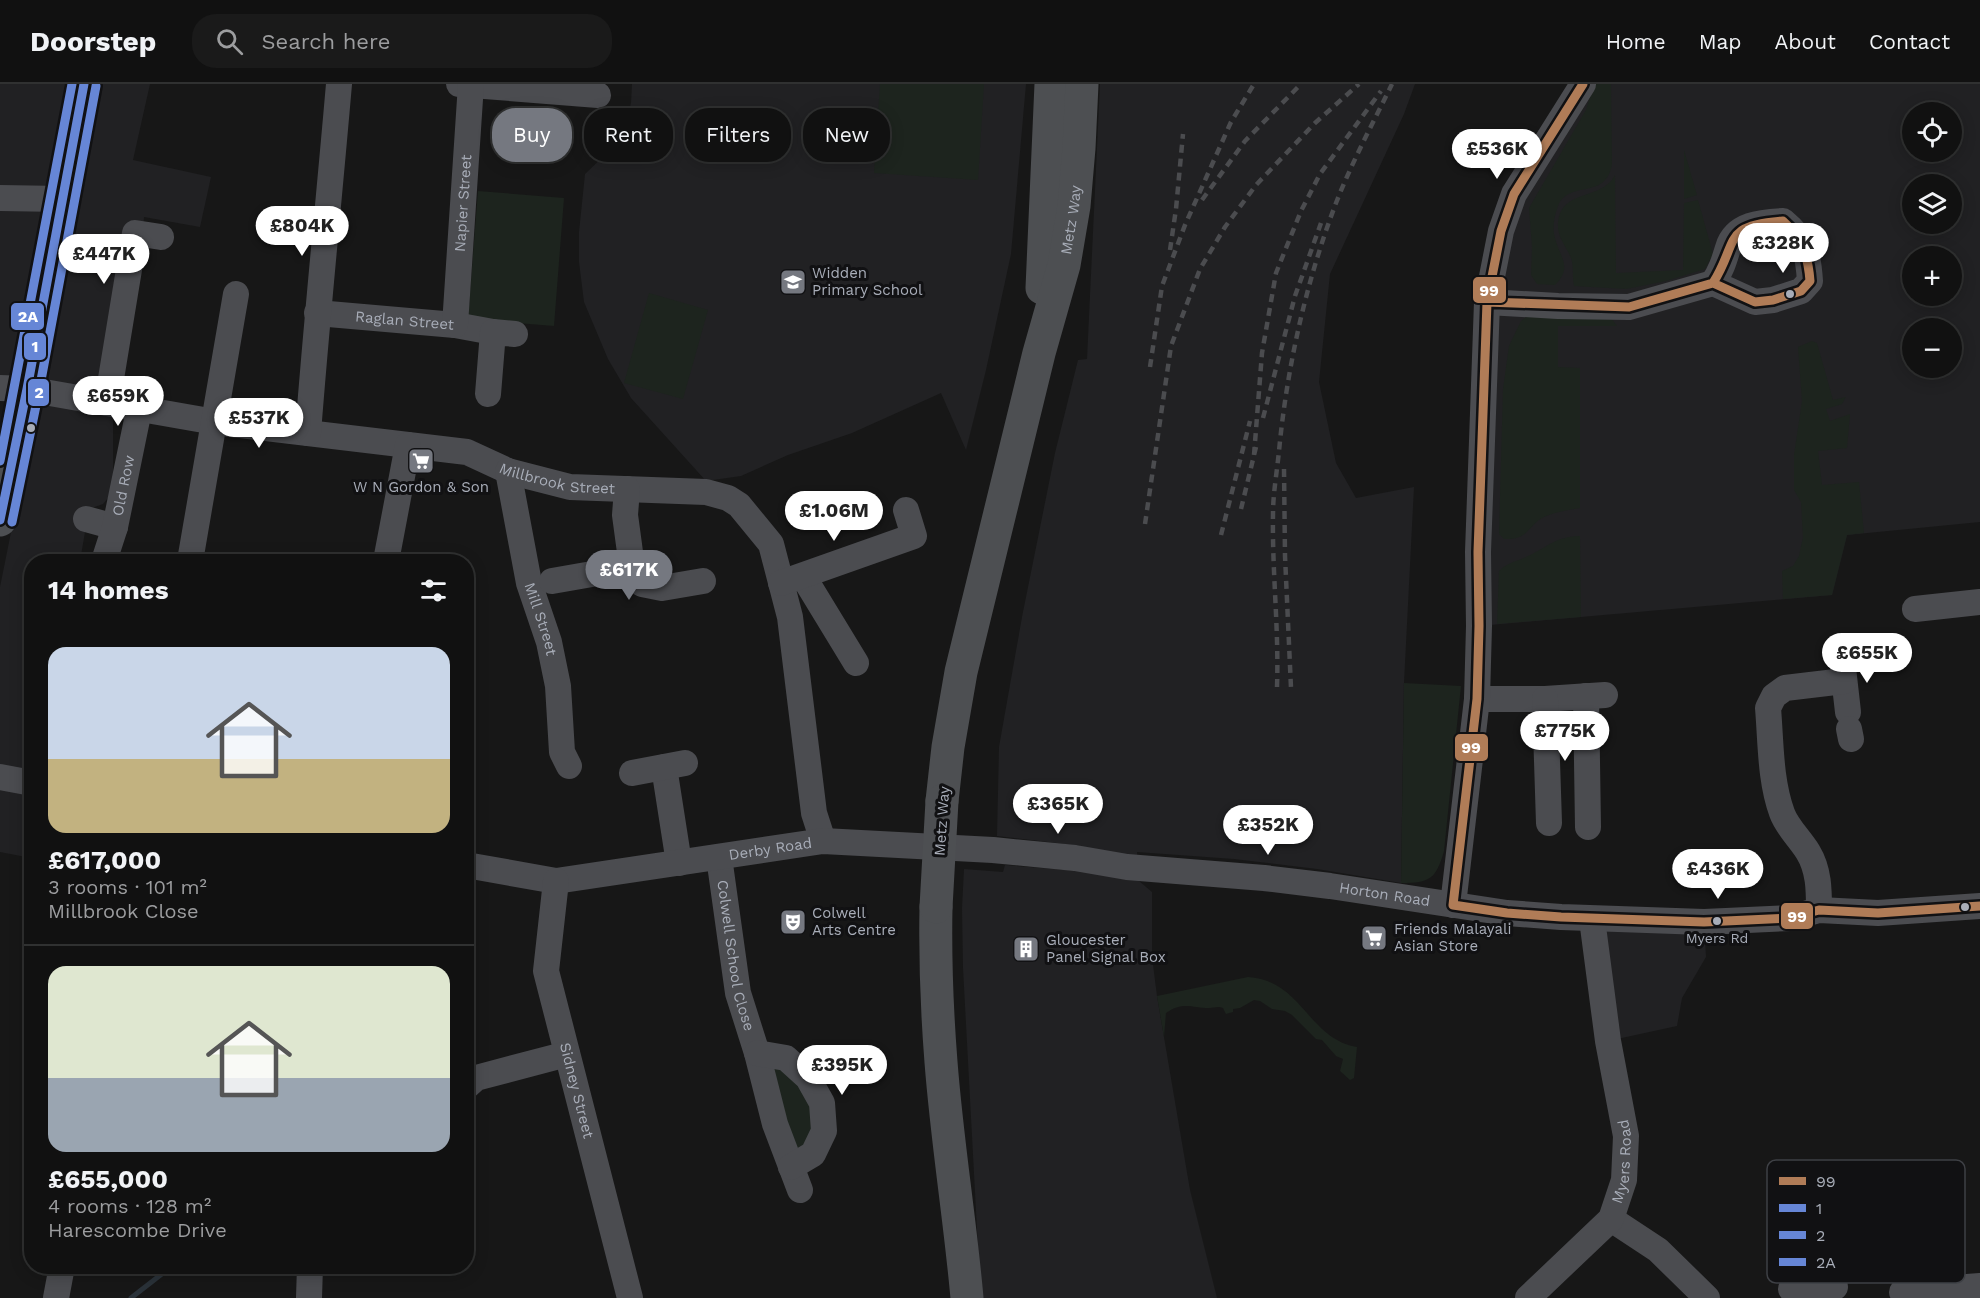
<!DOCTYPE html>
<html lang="en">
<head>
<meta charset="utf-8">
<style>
	:root { --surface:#111; --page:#1a1a1a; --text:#f1f3f6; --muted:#9c9d9f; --line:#303131; --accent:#757880 }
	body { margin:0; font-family:"Work Sans",sans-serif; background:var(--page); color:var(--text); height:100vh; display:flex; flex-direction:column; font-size:22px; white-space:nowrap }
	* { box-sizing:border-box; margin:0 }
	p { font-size:20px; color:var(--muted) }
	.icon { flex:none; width:33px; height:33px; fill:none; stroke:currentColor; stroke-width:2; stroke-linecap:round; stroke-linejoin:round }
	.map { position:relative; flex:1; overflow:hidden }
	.panel { position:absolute; left:24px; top:470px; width:450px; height:720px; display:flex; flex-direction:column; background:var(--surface); border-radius:24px; box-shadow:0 3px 15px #0003,0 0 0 2px var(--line) }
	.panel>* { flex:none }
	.top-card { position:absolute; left:492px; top:24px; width:570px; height:54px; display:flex; gap:12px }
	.fabs { position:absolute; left:1902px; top:18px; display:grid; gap:12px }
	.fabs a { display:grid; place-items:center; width:60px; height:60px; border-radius:50%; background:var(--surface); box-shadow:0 3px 15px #0003,0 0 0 2px var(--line); font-size:30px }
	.price { position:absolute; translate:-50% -51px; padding:0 14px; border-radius:21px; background:#fff; color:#222; font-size:20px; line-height:39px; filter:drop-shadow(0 2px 3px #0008) }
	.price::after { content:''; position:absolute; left:50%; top:36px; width:18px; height:14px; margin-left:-9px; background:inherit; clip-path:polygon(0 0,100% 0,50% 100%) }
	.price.active { background:var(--accent); color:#fff }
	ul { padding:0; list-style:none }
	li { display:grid; align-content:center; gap:12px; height:318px; padding:0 24px }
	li+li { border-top:2px solid var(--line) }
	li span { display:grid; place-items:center; height:186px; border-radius:18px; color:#555 }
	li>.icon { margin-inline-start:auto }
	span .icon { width:108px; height:108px; fill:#fffc; stroke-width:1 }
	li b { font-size:26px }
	h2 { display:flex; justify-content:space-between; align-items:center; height:72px; padding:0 24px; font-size:26px }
	.pill { padding:0 21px; border-radius:24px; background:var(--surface); box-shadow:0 3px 15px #0003,0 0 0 2px var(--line); font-size:21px; line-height:54px }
	.pill.active { background:var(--accent); color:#fff }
	header { display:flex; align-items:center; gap:36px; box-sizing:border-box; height:84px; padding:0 30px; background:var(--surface); border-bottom:2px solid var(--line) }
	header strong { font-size:28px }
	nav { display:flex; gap:33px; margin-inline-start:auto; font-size:21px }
	.search { width:420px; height:54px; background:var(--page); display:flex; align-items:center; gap:15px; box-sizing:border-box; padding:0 21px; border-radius:24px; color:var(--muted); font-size:22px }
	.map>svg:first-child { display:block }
	.built { fill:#212123; fill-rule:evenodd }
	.green { fill:#1d241e }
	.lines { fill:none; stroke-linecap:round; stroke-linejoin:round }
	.stream { stroke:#2a3239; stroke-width:5 }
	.minor { stroke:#4b4c50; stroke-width:26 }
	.major { stroke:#4d4f52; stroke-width:33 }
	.rail { stroke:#4b4c4f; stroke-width:4.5; stroke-dasharray:8 6; stroke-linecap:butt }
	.major-bridge { stroke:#4d4f52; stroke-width:33 }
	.bus-1-casing { stroke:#111113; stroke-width:14 }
	.bus-2-casing { stroke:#111113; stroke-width:14 }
	.bus-3-casing { stroke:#111113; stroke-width:14 }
	.bus-4-casing { stroke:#111113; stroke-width:14 }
	.bus-1 { stroke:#b07c57; stroke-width:9 }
	.bus-2 { stroke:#6686d6; stroke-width:9 }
	.bus-3 { stroke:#6686d6; stroke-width:9 }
	.bus-4 { stroke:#6686d6; stroke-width:9 }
	.bus-dot { fill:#a8adb8; stroke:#111113; stroke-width:2 }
	.labels { text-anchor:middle; stroke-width:6; stroke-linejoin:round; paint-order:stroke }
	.bus-label { font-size:14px; fill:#a8adb8; stroke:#111113 }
	.street-label { font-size:15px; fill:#a8adb8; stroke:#111113 }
	.poi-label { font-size:15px; fill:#a8adb8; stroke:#111113; text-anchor:start }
	.key { fill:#111113; stroke:#3e4045; stroke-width:1.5 }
	.key-label { font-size:16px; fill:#a8adb8 }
	.line-badge { stroke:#111113; stroke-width:2 }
	.badge-label { font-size:16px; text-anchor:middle; font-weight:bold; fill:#fff }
</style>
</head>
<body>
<header>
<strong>Doorstep</strong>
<div class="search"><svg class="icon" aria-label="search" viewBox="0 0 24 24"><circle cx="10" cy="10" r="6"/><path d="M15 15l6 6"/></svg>Search here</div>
<nav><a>Home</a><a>Map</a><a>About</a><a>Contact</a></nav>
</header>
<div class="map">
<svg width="1980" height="1214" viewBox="0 0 1980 1214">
	<rect width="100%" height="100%" fill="#171717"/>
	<path class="built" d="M0,0H79L16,302L0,301Z
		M101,0H150L133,76L211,93L200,143L144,133L139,189L113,313V397L108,414L103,420L89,425L80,477H32L31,774L0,768V503Z
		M632,0H1026L1011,170L986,286L966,366L941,309L852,349L788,371L741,392L706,397L631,314L608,275L584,218L579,178V148L585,90L608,68L627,35L631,19Z
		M1100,0H1415L1404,30L1330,190L1319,298L1336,379L1356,414L1414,403L1404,599L1401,799L1317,785L1234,775L1137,768L1139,797L1152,808V873L1157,912L1190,1106L1217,1214H971L978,1164L963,884L962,824L964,785L1003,788L1005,781L1080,787L1082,762L997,752L999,663L1022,533L1055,369L1078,276L1087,275Z
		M1583,0H1980V438L1847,451L1832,511L1479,542L1501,147ZM1912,28H1952V68H1912ZM1912,100H1952V140H1912ZM1912,172H1952V212H1912ZM1912,244H1952V284H1912Z
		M1592,835L1704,838L1706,873L1682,914L1677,942L1608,957Z"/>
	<path class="green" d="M880,0H984L978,96L874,89Z
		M1594,0H1611L1612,80C1606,117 1569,95 1558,122C1554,133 1552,144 1555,154C1560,174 1573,183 1555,201L1537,200L1531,191L1532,163L1529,124L1586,26Z
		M1684,66L1697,111L1684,115Z
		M1615,91L1616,189L1683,186L1684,119L1698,116L1713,170L1705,185L1666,197L1626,205L1574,202C1572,192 1574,183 1571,174C1567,164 1559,155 1558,144C1557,103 1602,118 1615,91Z
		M478,107L564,114L554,242L468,235Z
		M649,209L708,226L683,315L624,299Z
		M1529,231L1611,234L1617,242H1558V283L1580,284V424C1568,426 1555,428 1544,433C1527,442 1529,456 1504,455L1499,450L1503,305L1509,262L1521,237Z
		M1812,257L1817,259L1833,316L1846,313L1842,320L1826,325L1830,337L1850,330L1847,364L1818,367L1822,401L1859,398L1864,449L1847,451L1832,511L1783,515L1782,487L1793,482L1799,472L1803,453L1801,418L1794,406V371L1802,317L1798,263Z
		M1580,452L1581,533L1497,540L1499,487C1510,477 1517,478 1528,472C1550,462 1554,453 1580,452Z
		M1404,599L1461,602L1444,767C1436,795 1430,799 1401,799Z
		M1248,893C1302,896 1308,955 1357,963L1354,994L1350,996L1340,987L1343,975L1336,972L1322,956L1316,955L1292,931L1285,927L1272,925L1260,917L1254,916L1240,924L1233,925V928L1226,930L1223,924C1217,922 1215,924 1209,924C1192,924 1183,917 1166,929L1164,953L1157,912Z
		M770,981C805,988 835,1048 796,1069Z"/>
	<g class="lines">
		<path class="stream" d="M131,1214L172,1182"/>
		<g class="minor">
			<path d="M459,0L598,11"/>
			<path d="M0,114L62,115"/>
			<path d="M1783,137C1806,156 1808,169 1810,197L1801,207L1773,216L1755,218L1713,199C1721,187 1724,177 1728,164C1735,140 1762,138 1783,137Z"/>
			<path d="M1487,218L1558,222L1629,223L1713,199"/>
			<path id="s1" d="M317,229L455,241L493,248"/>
			<path id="s2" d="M455,241L471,0"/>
			<path id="s3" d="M0,304L27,305L215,338L467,368L508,387L570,403L706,408L728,414L739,421L771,460L790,533L814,729L823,757"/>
			<path d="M488,310L493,248L515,250"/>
			<path d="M107,319L135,149L161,153"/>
			<path d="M308,349C317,232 329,116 339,0"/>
			<path id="s4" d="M508,387L529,499L549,558L558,602L562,668L569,682"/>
			<path d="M627,405L625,431L632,483"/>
			<path d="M86,435L115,443"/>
			<path id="s5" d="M104,477L115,443L139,326"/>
			<path d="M190,477L236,210"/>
			<path d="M386,477L408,361"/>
			<path d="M803,492L856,579"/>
			<path d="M552,497L632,483L642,500L662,504L703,497"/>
			<path d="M781,499L914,452L906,426"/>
			<path d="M1915,525L1980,518"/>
			<path d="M1842,575L1848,628"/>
			<path d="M1586,612L1588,743"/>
			<path d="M1477,615H1545L1605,611"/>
			<path d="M1545,615L1549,739"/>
			<path d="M1849,645L1851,655"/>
			<path d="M664,683L679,779"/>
			<path d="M632,689L685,679"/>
			<path d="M0,693L32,699"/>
			<path id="s6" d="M719,773L738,909L757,969L775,1040L800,1106"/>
			<path id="s7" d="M466,781L556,797L823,757L993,766L1075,774L1127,783L1264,794L1330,802L1507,829L1561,833L1704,838L1790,834L1819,826L1878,829L1980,822"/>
			<path id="s8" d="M556,797L546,887L630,1214"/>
			<path d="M1453,821L1477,615L1479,542L1478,468L1487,218L1501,147L1514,110L1583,0"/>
			<path d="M1819,826C1819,806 1819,786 1808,768C1800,755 1787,743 1782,729C1770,696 1771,659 1768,624L1774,612L1785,604L1844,597"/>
			<path d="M757,969L786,974L808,994L822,1019L824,1047L813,1070L791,1083"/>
			<path d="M466,1003L476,994L567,970"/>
			<path d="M1611,1135L1658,1166L1707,1214"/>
			<path d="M1791,1205L1835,1203"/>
			<path d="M1902,1208L1980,1202"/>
			<path d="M56,1214L62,1182"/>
			<path d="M309,1214L310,1182"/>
			<path id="s9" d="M1528,1214L1611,1135L1624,1096L1626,1052L1608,957L1592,835"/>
		</g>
		<g class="major">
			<path d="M1042,204L1051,0"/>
			<path d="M0,436L27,305L84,0"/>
			<path id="s10" d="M942,717L948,663L961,588L1039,269L1064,181L1074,122L1079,64L1082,0"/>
			<path d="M936,823C935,875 937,927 941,978C947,1057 960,1135 967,1214"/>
		</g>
		<path class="rail" d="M1202,116L1245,57L1301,0
			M1170,166L1176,125L1183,50
			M1150,283L1162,202L1185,141L1231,38L1254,0
			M1263,334L1295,212L1321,139
			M1254,371L1262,269L1276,189L1301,127L1320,90L1381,7
			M1284,385L1285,472L1291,604
			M1241,425L1256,363
			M1145,440L1171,262L1200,185L1225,143L1256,101L1315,39L1359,0
			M1221,451L1250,337
			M1277,603C1279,545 1272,488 1273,430C1273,409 1277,388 1279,367C1287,283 1306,198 1336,119C1352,78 1373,39 1392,0"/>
		<path class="major-bridge" d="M936,823L942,717"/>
		<defs>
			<path id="bus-1" d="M1583,0L1514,110L1501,147L1487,218L1478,468L1479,542L1477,615L1453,821L1507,829L1561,833L1704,838L1790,834L1819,826L1878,829L1980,822
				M1783,137C1802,154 1808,171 1810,197L1801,207L1773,216L1755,218L1713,199C1739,158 1721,141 1783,137Z
				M1487,218L1629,223L1713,199"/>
			<path id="bus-2" d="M0,436L27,305L84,0"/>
			<path id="bus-3" d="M12,438L39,307L96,2"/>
			<path id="bus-4" d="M0,377L72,0"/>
		</defs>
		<use href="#bus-1" class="bus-1-casing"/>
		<use href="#bus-2" class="bus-2-casing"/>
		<use href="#bus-3" class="bus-3-casing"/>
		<use href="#bus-4" class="bus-4-casing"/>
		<use href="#bus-1" class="bus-1"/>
		<use href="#bus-2" class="bus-2"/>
		<use href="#bus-3" class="bus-3"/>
		<use href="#bus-4" class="bus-4"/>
	</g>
	<defs>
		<symbol id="school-square" viewBox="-11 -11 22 22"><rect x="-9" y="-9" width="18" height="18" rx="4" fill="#757880" stroke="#111113"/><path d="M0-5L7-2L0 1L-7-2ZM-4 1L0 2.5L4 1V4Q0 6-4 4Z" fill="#fff"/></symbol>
		<symbol id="supermarket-square" viewBox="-11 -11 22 22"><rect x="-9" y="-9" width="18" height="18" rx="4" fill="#757880" stroke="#111113"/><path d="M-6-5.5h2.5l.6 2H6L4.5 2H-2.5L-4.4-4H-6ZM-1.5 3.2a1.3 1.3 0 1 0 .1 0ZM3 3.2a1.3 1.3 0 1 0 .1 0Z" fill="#fff"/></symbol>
		<symbol id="theatre-square" viewBox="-11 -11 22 22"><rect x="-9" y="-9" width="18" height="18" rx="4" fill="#757880" stroke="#111113"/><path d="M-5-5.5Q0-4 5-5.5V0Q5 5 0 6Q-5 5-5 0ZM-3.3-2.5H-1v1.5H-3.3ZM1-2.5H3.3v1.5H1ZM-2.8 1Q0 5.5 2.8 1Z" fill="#fff"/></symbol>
		<symbol id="building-square" viewBox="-11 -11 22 22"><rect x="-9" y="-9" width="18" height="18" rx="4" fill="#757880" stroke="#111113"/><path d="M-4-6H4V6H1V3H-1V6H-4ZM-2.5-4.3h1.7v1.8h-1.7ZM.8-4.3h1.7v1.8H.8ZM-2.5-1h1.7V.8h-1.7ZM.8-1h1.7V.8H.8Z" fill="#fff"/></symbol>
	</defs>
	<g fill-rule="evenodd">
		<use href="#school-square" x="778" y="183" width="30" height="30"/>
		<use href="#supermarket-square" x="406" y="362" width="30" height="30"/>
		<use href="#theatre-square" x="778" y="823" width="30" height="30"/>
		<use href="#supermarket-square" x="1359" y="839" width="30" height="30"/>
		<use href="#building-square" x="1011" y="850" width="30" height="30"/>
	</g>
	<g class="bus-dot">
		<circle cx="1790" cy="210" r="5"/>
		<circle cx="31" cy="344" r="5"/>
		<circle cx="1965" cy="823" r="5"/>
		<circle cx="1717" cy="837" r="5"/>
	</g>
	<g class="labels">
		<g class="bus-label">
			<text x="1717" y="859">Myers Rd</text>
		</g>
		<g class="street-label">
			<text dy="5" stroke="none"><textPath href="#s2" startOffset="122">Napier Street</textPath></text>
			<text dy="5" stroke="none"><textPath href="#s10" startOffset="596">Metz Way</textPath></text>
			<text dy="5" stroke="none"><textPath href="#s1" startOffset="88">Raglan Street</textPath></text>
			<text dy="5" stroke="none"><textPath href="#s3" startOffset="567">Millbrook Street</textPath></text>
			<text dy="5" stroke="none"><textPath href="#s5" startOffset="78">Old Row</textPath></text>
			<text dy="5" stroke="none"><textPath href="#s4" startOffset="152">Mill Street</textPath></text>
			<text transform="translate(942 737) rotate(-86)" y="5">Metz Way</text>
			<text dy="5" stroke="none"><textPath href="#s7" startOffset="308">Derby Road</textPath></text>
			<text dy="5" stroke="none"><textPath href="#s7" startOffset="926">Horton Road</textPath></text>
			<text dy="5" stroke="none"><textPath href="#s6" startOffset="100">Colwell School Close</textPath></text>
			<text dy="5" stroke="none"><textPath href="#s8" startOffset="214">Sidney Street</textPath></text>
			<text dy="5" stroke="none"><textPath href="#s9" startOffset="174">Myers Road</textPath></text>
		</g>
		<g class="poi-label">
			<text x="812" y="194">Widden<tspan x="812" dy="17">Primary School</tspan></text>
			<text x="421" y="408" text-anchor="middle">W N Gordon &amp; Son</text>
			<text x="812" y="834">Colwell<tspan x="812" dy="17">Arts Centre</tspan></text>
			<text x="1394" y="850">Friends Malayali<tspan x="1394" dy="17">Asian Store</tspan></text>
			<text x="1046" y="861">Gloucester<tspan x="1046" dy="17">Panel Signal Box</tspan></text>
		</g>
	</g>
	<rect x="1767" y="1076" width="198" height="123" rx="9" class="key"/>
	<rect x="1779" y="1093" width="27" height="8" fill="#b07c57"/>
	<rect x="1779" y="1120" width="27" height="8" fill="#6686d6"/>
	<rect x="1779" y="1147" width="27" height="8" fill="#6686d6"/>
	<rect x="1779" y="1174" width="27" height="8" fill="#6686d6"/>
	<g class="key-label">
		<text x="1816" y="1103">99</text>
		<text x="1816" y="1130">1</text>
		<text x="1816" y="1157">2</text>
		<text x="1816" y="1184">2A</text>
	</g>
	<g class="line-badge">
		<rect x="1472" y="192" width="35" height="28" rx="6" fill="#b07c57"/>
		<rect x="10" y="218" width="35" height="29" rx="6" fill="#6686d6"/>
		<rect x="23" y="248" width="24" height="29" rx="6" fill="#6686d6"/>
		<rect x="27" y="294" width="23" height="29" rx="6" fill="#6686d6"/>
		<rect x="1454" y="649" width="35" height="29" rx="6" fill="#b07c57"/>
		<rect x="1780" y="818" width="34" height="28" rx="6" fill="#b07c57"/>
	</g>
	<g class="badge-label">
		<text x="1489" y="212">99</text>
		<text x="28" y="238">2A</text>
		<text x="35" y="268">1</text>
		<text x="39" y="314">2</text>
		<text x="1471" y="669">99</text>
		<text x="1797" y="838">99</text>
	</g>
</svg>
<div class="fabs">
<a><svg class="icon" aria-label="locate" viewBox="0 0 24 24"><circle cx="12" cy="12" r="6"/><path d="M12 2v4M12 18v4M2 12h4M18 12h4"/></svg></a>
<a><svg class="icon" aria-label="layers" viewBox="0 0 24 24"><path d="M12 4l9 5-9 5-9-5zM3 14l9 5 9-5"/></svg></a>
<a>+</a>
<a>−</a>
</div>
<b class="price" style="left:1497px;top:96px">£536K</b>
<b class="price" style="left:302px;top:173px">£804K</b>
<b class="price" style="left:1783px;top:190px">£328K</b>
<b class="price" style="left:104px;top:201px">£447K</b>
<b class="price" style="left:118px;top:343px">£659K</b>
<b class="price" style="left:259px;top:365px">£537K</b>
<b class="price" style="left:834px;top:458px">£1.06M</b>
<b class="price active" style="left:629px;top:517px">£617K</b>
<b class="price" style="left:1867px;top:600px">£655K</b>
<b class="price" style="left:1565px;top:678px">£775K</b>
<b class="price" style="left:1058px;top:751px">£365K</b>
<b class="price" style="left:1268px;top:772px">£352K</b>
<b class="price" style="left:1718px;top:816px">£436K</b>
<b class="price" style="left:842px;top:1012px">£395K</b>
<div class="top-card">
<a class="pill active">Buy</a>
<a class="pill">Rent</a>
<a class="pill">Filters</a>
<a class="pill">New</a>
</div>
<section class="panel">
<h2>14 homes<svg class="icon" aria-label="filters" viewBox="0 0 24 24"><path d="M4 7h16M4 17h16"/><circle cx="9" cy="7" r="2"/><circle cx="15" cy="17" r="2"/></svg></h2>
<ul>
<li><span style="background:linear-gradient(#c9d6e8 60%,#c2b280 0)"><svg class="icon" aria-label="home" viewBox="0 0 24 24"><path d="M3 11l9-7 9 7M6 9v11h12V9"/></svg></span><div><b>£617,000</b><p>3 rooms · 101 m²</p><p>Millbrook Close</p></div></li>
<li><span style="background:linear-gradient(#dfe7d0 60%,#9aa5b1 0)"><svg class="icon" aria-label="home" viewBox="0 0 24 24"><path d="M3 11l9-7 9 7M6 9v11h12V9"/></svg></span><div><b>£655,000</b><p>4 rooms · 128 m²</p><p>Harescombe Drive</p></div></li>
</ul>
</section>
</div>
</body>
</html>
